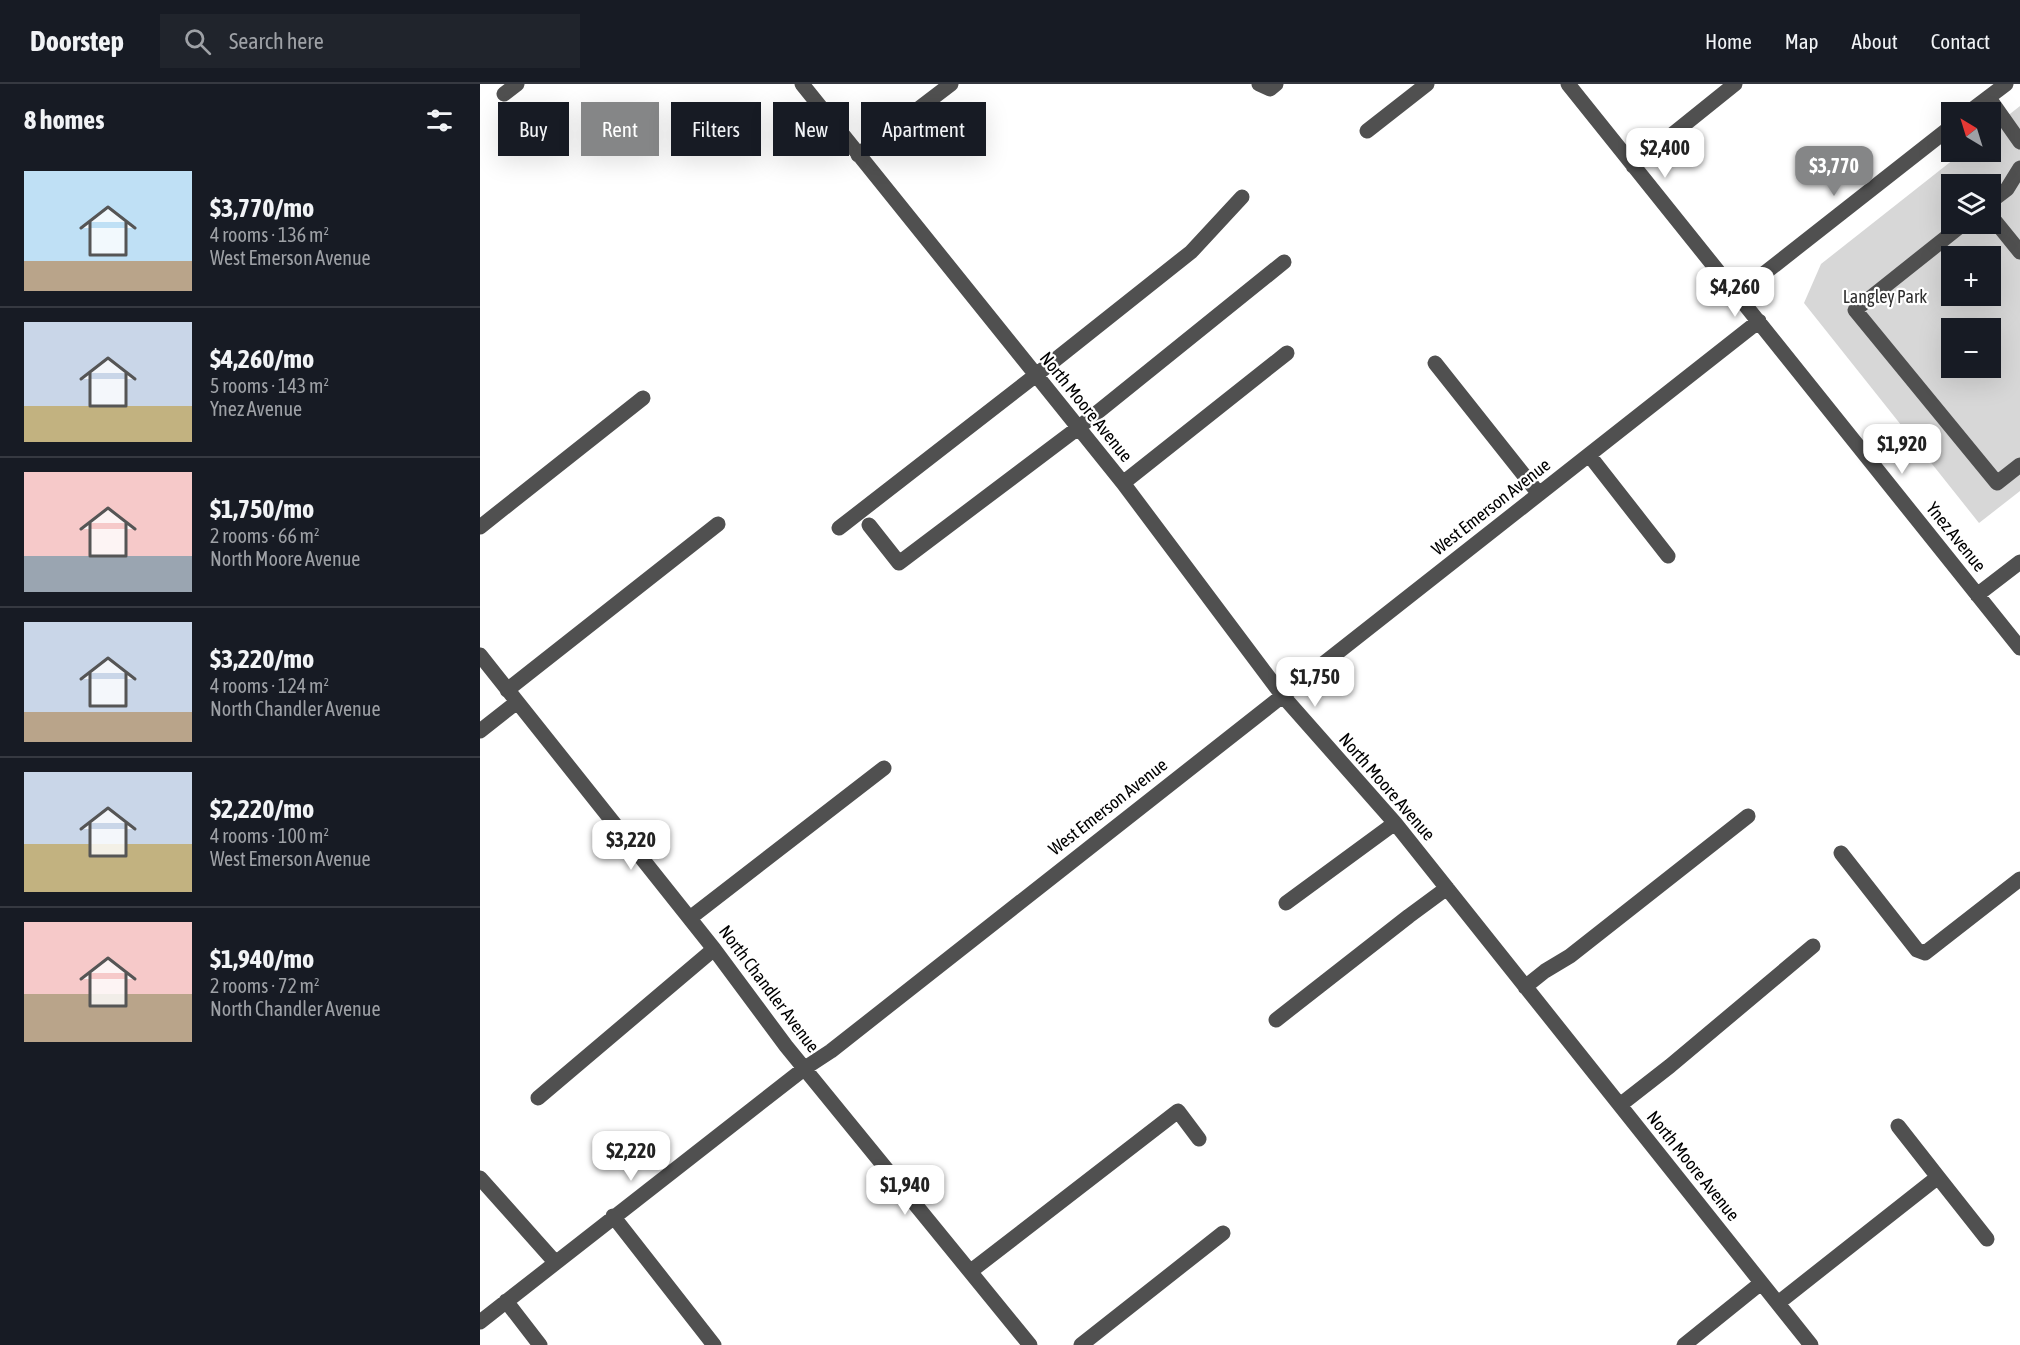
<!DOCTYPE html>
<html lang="en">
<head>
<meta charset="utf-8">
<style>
	:root { --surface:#171b24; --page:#20242c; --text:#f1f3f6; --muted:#9ea1a6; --line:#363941; --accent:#858687 }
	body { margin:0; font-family:"Asap Condensed",sans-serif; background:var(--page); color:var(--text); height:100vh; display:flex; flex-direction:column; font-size:22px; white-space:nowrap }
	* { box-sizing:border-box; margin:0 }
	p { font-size:20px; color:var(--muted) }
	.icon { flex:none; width:33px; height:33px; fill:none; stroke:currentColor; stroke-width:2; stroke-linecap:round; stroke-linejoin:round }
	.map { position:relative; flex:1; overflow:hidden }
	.details { display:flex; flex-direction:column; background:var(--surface); width:480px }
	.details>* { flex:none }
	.hud { position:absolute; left:18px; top:18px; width:570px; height:54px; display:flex; gap:12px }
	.needle { width:39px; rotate:322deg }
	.fabs { position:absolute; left:1461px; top:18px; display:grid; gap:12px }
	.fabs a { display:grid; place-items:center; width:60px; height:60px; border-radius:0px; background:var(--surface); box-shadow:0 6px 24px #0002; font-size:30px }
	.price { position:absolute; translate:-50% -51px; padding:0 14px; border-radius:12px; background:#fff; color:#222; font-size:20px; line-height:39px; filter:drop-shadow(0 2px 3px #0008) }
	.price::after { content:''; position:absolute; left:50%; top:36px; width:18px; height:14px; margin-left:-9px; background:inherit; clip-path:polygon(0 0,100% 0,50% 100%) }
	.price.selected { background:var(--accent); color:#fff }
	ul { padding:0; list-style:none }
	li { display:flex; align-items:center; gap:18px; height:150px; padding:0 24px }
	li+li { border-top:2px solid var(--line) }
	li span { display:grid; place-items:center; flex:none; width:168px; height:120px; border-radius:0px; color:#555 }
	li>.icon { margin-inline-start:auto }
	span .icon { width:72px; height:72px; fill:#fffc; stroke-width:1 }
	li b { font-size:26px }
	h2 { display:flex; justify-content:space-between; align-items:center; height:72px; padding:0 24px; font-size:26px }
	.tag { padding:0 21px; border-radius:0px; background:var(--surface); box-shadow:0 6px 24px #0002; font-size:21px; line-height:54px }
	.tag.selected { background:var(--accent); color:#fff }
	header { display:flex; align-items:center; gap:36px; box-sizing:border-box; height:84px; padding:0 30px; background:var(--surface); border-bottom:2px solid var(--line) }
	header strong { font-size:28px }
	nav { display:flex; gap:33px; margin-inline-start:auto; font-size:21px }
	.search { width:420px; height:54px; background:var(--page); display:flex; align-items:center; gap:15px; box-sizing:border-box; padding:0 21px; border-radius:0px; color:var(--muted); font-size:22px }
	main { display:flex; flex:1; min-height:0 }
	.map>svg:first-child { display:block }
	.green { fill:#d7d7d7; fill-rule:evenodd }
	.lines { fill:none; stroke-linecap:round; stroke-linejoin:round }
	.minor { stroke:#505050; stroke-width:15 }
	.labels { text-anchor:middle; stroke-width:4.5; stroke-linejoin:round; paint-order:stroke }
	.park-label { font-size:18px; fill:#2e2e2e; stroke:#fff }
	.street-label { font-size:18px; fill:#000; stroke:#fff }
</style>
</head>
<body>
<header>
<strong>Doorstep</strong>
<div class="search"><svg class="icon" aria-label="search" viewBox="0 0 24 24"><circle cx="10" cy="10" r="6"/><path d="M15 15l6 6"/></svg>Search here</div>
<nav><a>Home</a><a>Map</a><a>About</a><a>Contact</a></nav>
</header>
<main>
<section class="details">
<h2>8 homes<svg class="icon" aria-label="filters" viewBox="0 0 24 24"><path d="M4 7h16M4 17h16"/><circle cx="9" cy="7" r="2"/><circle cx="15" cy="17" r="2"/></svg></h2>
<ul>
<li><span style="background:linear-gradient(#bfe0f5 75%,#b9a48a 0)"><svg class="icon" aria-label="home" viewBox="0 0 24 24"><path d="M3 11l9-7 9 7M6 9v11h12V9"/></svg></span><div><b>$3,770/mo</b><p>4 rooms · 136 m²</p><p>West Emerson Avenue</p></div></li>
<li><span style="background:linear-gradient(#c9d6e8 70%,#c2b280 0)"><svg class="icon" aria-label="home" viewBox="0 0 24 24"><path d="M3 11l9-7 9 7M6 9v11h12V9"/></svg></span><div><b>$4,260/mo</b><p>5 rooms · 143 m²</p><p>Ynez Avenue</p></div></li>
<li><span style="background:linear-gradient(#f6c9c9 70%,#9aa5b1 0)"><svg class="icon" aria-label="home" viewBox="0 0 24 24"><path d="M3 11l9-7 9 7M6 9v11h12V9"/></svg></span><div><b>$1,750/mo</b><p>2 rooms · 66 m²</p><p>North Moore Avenue</p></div></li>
<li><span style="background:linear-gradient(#c9d6e8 75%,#b9a48a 0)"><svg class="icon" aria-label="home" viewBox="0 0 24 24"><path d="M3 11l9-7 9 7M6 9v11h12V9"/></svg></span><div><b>$3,220/mo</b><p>4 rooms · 124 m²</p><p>North Chandler Avenue</p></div></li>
<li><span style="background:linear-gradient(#c9d6e8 60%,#c2b280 0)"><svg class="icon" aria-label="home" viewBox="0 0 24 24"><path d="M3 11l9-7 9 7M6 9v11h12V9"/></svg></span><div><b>$2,220/mo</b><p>4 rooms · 100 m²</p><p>West Emerson Avenue</p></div></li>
<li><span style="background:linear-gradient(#f6c9c9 60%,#b9a48a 0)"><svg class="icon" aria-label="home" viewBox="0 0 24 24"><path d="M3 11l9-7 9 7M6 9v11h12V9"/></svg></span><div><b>$1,940/mo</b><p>2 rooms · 72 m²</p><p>North Chandler Avenue</p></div></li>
</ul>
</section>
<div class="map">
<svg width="1540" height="1261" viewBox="0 0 1540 1261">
	<rect width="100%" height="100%" fill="#fff"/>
	<path class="green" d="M1540,22V407L1499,439L1324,219L1341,180L1483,68H1510L1511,45ZM1472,100H1510V140H1472ZM1472,172H1510V212H1472ZM1472,244H1510V284H1472Z"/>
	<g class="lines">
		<path class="minor" d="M322,0L643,399L802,611L915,739L1331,1261
			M779,0L790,5L796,0
			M1088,0L1540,564
			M24,10L37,0
			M1509,14L1540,58
			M1489,28L1526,0
			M887,47L947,0
			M378,71L471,0
			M1153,82L1255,0
			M1510,118L1527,105L1540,84
			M1510,131L1540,168
			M1483,140L1375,226L1517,399L1540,381
			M1258,210L1472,42
			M955,279L1059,410
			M1109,371L1188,472
			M643,399L807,269
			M389,441L419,479L598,344L804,178
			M0,443L163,314
			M359,444L556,291L711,168L762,113
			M1497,511L1540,478
			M0,571L234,865L306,962L550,1261
			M27,606L238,440
			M0,647L37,618
			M1361,769L1437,866L1445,869L1540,795
			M806,819L915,739
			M210,834L404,684
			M1045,903L1065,887L1090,872L1268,732
			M796,936L929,832L967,804
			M58,1014L234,865
			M1140,1021L1190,982L1333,862
			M1458,1093L1507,1155
			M0,1094L75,1178
			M133,1132L234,1261
			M491,1187L698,1027L719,1055
			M26,1217L60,1261
			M1298,1219L1458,1093L1418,1042
			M0,1238L325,984L351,967L1279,237
			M601,1261L743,1149
			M1204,1261L1281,1199"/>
	</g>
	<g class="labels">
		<g class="park-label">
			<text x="1405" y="219">Langley Park</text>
		</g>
		<g class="street-label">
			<text transform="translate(606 323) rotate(51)" y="6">North Moore Avenue</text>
			<text transform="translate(1011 423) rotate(-38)" y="6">West Emerson Avenue</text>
			<text transform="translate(1476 453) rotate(51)" y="6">Ynez Avenue</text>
			<text transform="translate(907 703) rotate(49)" y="6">North Moore Avenue</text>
			<text transform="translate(628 723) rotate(-38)" y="6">West Emerson Avenue</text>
			<text transform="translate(289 905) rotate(53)" y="6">North Chandler Avenue</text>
			<text transform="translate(1213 1082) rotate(51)" y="6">North Moore Avenue</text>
		</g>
	</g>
</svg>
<div class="fabs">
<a><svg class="needle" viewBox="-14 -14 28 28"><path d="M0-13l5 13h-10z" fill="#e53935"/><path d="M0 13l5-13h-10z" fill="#9ea1a6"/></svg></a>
<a><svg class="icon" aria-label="layers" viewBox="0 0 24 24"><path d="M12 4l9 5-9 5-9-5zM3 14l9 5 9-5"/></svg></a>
<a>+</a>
<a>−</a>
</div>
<b class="price" style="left:1185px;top:95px">$2,400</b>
<b class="price selected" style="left:1354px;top:113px">$3,770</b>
<b class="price" style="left:1255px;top:234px">$4,260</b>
<b class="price" style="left:1422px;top:391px">$1,920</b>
<b class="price" style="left:835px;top:624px">$1,750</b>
<b class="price" style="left:151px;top:787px">$3,220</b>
<b class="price" style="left:151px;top:1098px">$2,220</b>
<b class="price" style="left:425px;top:1132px">$1,940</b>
<div class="hud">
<a class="tag">Buy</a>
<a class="tag selected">Rent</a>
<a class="tag">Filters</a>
<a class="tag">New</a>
<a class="tag">Apartment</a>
</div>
</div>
</main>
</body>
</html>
